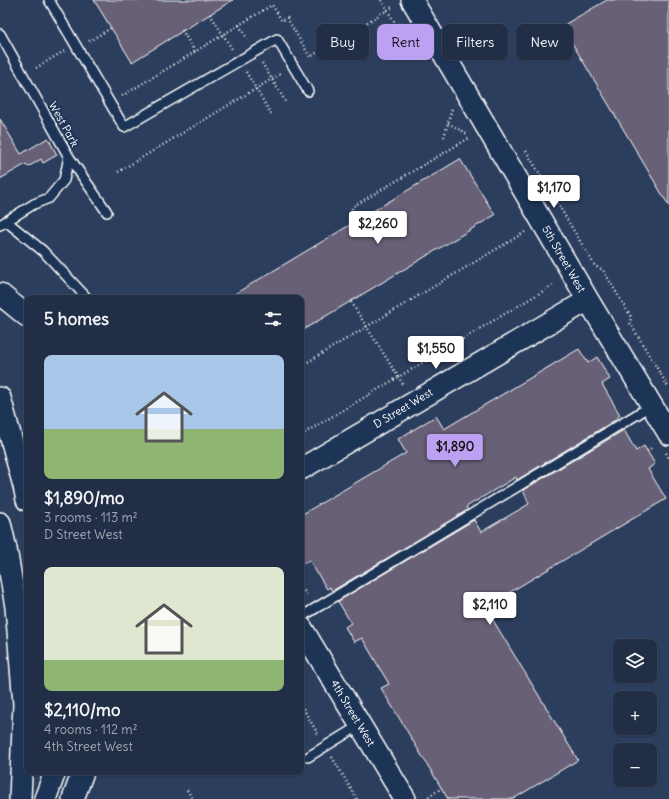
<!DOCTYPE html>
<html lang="en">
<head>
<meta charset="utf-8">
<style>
	:root { --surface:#212e46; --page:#2d3a51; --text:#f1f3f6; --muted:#a2a8b3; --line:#3e4a5f; --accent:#bca0f2 }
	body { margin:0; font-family:Delius,sans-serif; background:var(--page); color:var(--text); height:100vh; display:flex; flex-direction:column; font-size:15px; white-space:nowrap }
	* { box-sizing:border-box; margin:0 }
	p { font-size:13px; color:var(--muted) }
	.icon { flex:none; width:22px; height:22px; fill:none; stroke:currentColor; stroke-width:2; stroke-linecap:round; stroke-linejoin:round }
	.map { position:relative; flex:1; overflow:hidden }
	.details { position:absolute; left:24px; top:295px; width:280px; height:480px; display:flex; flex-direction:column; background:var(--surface); border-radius:8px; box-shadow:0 1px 3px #0004,0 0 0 1px var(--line) }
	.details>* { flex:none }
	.guide { position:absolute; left:316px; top:24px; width:293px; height:36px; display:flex; gap:8px }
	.controls { position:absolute; left:613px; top:639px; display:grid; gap:8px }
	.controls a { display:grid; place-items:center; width:44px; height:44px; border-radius:8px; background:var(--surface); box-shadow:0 1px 3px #0004,0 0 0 1px var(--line); font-size:20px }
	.price { position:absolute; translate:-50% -34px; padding:0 9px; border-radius:4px; background:#fff; color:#222; font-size:13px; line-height:26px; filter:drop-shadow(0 1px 2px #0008) }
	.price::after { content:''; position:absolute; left:50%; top:24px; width:12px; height:9px; margin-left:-6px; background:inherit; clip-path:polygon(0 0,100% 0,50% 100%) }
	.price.active { background:var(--accent); color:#111 }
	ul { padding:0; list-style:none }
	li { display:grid; align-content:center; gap:8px; height:212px; padding:0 20px }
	li span { display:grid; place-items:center; height:124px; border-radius:8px; color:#555 }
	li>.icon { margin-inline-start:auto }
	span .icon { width:72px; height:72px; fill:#fffc; stroke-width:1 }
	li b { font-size:17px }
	h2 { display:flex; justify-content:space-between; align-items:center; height:48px; padding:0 20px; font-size:17px }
	.tag { padding:0 14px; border-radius:8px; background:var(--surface); box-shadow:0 1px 3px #0004,0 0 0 1px var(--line); font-size:14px; line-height:36px }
	.tag.active { background:var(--accent); color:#111 }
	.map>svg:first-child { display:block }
	.building { fill:#676177; stroke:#fff }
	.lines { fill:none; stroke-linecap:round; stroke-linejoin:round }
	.service-casing { stroke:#fff; stroke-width:12 }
	.tertiary-casing { stroke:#fff; stroke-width:24 }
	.path { stroke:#fff; stroke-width:2.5; stroke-dasharray:1 3; stroke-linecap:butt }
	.service { stroke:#1d3557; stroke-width:9 }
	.tertiary { stroke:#1d3557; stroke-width:21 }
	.labels { text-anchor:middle; stroke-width:4; stroke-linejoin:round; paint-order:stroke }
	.street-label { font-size:11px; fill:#fff; stroke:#1d3557 }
</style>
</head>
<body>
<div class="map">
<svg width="669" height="799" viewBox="0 0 669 799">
	<rect width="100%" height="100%" fill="#2c3e5d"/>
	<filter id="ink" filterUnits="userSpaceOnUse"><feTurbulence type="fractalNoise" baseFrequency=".025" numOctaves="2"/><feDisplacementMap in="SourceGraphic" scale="8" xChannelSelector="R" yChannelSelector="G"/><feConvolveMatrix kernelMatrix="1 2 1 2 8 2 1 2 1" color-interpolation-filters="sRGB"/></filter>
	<g filter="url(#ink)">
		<path class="building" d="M94,0H233L132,62Z
			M607,0H669V206L562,26Z
			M0,119L21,154L48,138L57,155L43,163L41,159L28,167L26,164L0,179Z
			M460,159L495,215L301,331V298H228Z
			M579,349L588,363L597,357L610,379L602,384L620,415L617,418V419L517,480L516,477L466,507L468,510L332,591L330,587L327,589L309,560L301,565V515L406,453L398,439L436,416L444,429Z
			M624,430L636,451L644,446L655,464L648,469L666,499L485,607L578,760L513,799H448L381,688L389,684L362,638L354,642L345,627L351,623L338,601L474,520L481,532L529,504L523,490Z"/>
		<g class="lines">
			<defs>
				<path id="service" d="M49,0L124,127L277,39L308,91
					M0,34L69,157L64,180L49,198L34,204L0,225
					M69,157L107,212
					M6,221L43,251L87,298
					M301,617L641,412
					M308,757L360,725"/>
				<path id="tertiary" d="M412,0L588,300L669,434
					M0,294L27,316
					M0,398L24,486L27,500
					M301,469L588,300
					M0,523L6,549L16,607L24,704L20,799
					M301,627L405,799
					M45,799L55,772
					M73,799L83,772"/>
			</defs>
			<use href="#service" class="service-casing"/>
			<use href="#tertiary" class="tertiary-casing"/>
			<path class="path" d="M381,0L397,26L413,45
				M210,14L232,49
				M239,25L248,40
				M182,30L195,52
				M89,41L111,28
				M262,63L287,104
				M36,68L64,51
				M246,72L271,114
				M122,96L272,5L282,21L287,18L310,57L394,6
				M448,123L467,134
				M444,137L452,109
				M526,151L595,266L603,270L631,317L630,323L669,388
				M118,172L282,73
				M352,213V207L471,137
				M351,302L404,386
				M301,366L525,232
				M301,435L555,284
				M647,451L653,447
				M666,453L669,458
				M301,588L307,594
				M301,705L318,734
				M332,757L357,799
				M187,790L193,799
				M425,799L442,788"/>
			<use href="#service" class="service"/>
			<use href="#tertiary" class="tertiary"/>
		</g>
	</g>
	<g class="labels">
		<g class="street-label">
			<text transform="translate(64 124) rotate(61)" y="4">West Park</text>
			<text transform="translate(564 259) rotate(60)" y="4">5th Street West</text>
			<text transform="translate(403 408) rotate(-31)" y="4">D Street West</text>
			<text transform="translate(353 713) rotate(59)" y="4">4th Street West</text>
		</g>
	</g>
</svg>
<div class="controls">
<a><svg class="icon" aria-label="layers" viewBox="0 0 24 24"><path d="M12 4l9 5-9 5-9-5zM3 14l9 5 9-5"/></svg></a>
<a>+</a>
<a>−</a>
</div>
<b class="price" style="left:554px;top:209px">$1,170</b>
<b class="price" style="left:378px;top:245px">$2,260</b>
<b class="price" style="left:436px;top:370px">$1,550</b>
<b class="price active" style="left:455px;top:468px">$1,890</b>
<b class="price" style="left:490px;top:626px">$2,110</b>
<div class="guide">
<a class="tag">Buy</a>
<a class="tag active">Rent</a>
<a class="tag">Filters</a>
<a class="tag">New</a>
</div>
<section class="details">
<h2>5 homes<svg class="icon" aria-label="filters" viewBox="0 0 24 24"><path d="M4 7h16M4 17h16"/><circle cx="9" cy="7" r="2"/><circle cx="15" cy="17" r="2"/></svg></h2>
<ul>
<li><span style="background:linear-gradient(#a9c7e8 60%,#8fb573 0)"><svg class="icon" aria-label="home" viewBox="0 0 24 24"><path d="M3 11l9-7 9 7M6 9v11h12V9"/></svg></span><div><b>$1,890/mo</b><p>3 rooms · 113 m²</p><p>D Street West</p></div></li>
<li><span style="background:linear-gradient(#dfe7d0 75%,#8fb573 0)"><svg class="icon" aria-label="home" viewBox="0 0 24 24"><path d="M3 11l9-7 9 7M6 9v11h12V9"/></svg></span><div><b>$2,110/mo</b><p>4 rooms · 112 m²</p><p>4th Street West</p></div></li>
</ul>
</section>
</div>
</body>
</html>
